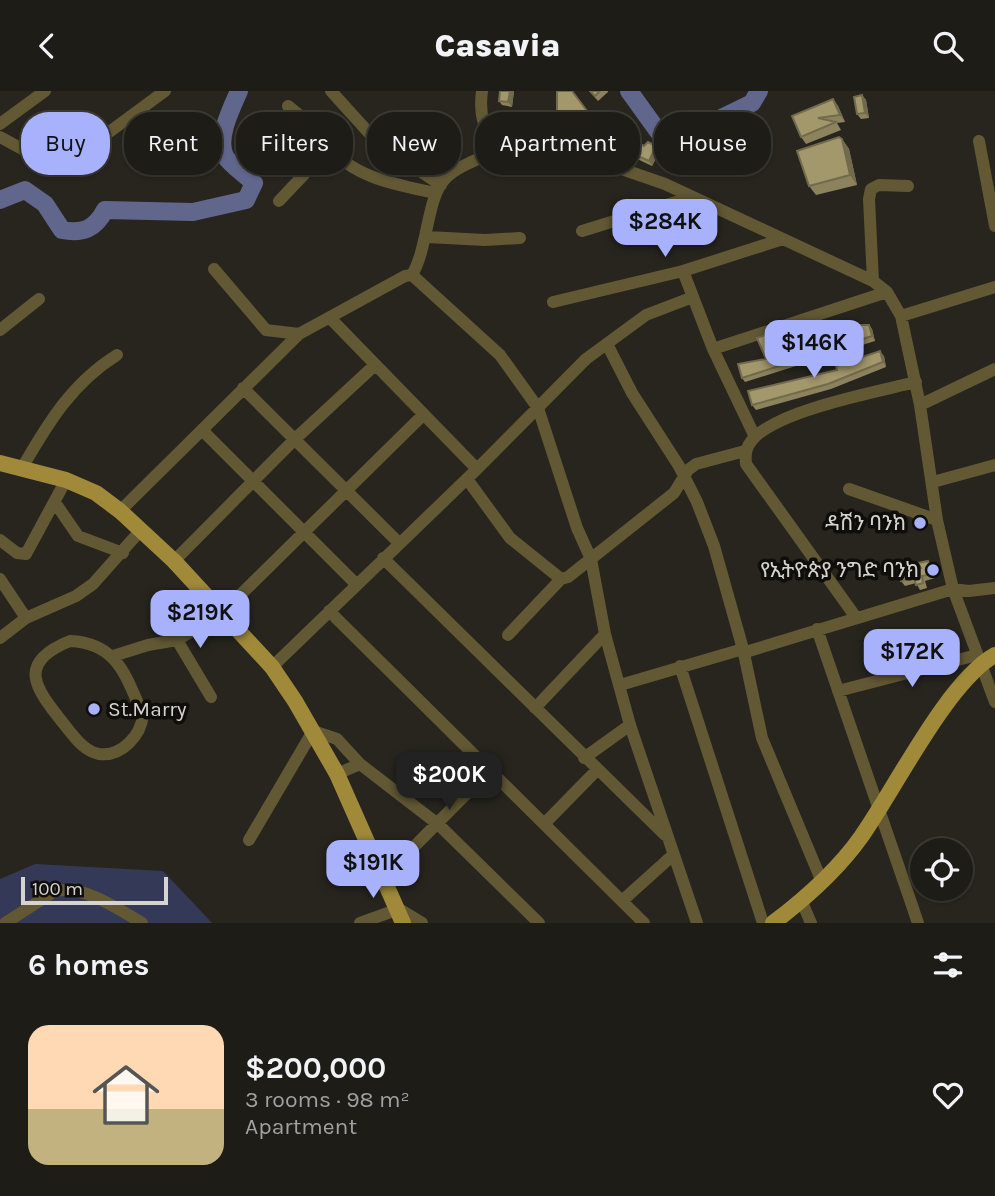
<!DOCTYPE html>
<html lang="en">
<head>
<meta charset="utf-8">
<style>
	:root { --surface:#1d1c16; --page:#25251f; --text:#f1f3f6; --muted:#a0a1a1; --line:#3b3a35; --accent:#a7b1fc }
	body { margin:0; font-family:Karla,"Noto Sans Ethiopic",sans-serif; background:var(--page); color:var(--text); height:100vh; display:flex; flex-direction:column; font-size:26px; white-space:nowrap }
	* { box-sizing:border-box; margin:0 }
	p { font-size:23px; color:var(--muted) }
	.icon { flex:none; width:38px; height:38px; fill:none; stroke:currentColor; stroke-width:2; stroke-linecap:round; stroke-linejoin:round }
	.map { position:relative; height:832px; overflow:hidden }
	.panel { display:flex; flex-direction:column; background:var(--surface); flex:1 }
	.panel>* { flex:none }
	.hud { position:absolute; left:21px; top:21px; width:954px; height:63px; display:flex; gap:14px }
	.buttons { position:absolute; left:910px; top:747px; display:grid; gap:14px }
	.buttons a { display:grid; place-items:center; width:63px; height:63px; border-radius:50%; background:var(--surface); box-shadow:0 2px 5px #0004,0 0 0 2px var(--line); font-size:35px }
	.scale { position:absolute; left:21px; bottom:18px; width:147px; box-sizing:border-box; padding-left:7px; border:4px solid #d6d4d0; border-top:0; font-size:19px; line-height:24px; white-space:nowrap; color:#d6d4d0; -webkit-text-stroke:5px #0f0e0b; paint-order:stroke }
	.price { position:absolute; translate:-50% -60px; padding:0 16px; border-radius:14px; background:var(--accent); color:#111; font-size:23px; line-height:46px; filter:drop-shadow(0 2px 4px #0008) }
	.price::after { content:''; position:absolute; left:50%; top:42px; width:21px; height:16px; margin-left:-10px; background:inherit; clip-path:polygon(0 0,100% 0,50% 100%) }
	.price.selected { background:#222; color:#fff }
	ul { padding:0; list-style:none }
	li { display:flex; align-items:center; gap:21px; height:175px; padding:0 28px }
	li+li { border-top:2px solid var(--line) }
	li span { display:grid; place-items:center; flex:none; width:196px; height:140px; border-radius:21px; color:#555 }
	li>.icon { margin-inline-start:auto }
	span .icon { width:84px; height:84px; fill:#fffc; stroke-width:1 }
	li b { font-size:30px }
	h2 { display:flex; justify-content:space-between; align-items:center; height:84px; padding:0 28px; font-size:30px }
	.tag { padding:0 24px; border-radius:28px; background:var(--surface); box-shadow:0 2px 5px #0004,0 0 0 2px var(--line); font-size:24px; line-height:63px }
	.tag.selected { background:var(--accent); color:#111 }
	header { display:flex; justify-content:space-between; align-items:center; height:91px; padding:0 28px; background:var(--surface); font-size:32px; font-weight:800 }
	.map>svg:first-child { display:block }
	.green { fill:#353958 }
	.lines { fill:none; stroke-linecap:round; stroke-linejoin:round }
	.river { stroke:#60668c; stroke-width:18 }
	.minor { stroke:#625834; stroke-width:12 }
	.major { stroke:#a08a3a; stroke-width:16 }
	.wall { fill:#8c825d }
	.shaded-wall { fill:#726a4c }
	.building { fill:#a3976c; stroke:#726a4c; stroke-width:2 }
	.poi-dot { fill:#a7b1fc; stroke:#0f0e0b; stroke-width:2.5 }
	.labels { text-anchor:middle; stroke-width:7; stroke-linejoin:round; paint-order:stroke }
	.poi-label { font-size:21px; fill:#d6d4d0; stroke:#0f0e0b; text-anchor:end }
</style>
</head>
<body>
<header><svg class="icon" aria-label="back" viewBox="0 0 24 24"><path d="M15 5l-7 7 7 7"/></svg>Casavia<svg class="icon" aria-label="search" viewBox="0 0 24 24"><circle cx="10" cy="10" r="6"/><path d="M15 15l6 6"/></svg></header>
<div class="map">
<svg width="995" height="832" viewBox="0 0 995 832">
	<rect width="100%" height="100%" fill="#27251e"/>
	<path class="green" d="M35,773L163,780L212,832H0V788Z"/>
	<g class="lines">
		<path class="river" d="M629,0L660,43L674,50L752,12L759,0
			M0,109L25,99L45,113L62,139C83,143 95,138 105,119L193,121L246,109L254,92C246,84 230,74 225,65C216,47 232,16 239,0"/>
		<path class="minor" d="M331,0L379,53L441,94
			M482,0C479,23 483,42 502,57L616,76L665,93L873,190L887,201L901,225L920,314L937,429L953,498L995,611
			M288,15L309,32L330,56
			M0,33L45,0
			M0,46L59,78L165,0
			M979,50L995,135
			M502,57C485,66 458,74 445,88C427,106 428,157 412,184L500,264L538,317L577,437L591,468L605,543L630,634L697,832
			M279,110L330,56C353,87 399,94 435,102
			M582,140L692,106
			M427,146L485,149L520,147
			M214,178L266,239L299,243
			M683,180L713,258L755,346
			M873,190L869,108L871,98L879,94L908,95
			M553,211L683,180L783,148
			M901,225L995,196
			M331,228L477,378
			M0,239L39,208
			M607,253L632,302L679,375L697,411L714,455L743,558L762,647L822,791
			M713,258L887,201
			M243,297L398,451
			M920,314L995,278
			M202,339L356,493
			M22,377C48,332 72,292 117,264
			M467,388L510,447L561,488
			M933,391L995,374
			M849,398L937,429
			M56,413L78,445L123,462
			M120,420L299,243L405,185L412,184
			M0,449L17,462L26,463L66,389
			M383,467L665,744
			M174,470L295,348L375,274
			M0,488L26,527
			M329,520L644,832
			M855,525L746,373C745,362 746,356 753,348C779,319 876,301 916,291
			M817,538L918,832
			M508,544L561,488L568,486L674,402L688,379L696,373L745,360
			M0,547L26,527L76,505L93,493L140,440
			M70,550C118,552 126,586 143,624C141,644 122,666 99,663C83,660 73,644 63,632C36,598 15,572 70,550Z
			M113,565L148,554L177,549
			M680,575L763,832
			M272,576L477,378L586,268L646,224L693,206
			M620,594L743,558L749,560L953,498L969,500L995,497
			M838,600L977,564
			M211,606L177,549L223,521L423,324
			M535,617L605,543
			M584,667L630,634
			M337,683L360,673L439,734L539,832
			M545,732L596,680
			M249,749L313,640L337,648L360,673
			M384,786L490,679
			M622,810L673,764
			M802,811L811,832
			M5,832L55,800C85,794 118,818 142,832
			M360,832L399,818L422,832"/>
		<path class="major" d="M0,372L66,389L96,402L120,420L174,470L272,576L295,610L337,683L403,832
			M773,832C806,807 837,780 861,746C895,698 947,591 995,564"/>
	</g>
	<path class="wall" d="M514,0L512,16L502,14L499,10Z
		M572,0L607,47L600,54L594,47L584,50L565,44L560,37Z
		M589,0H608V1L598,10Z
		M862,4L866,9L869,27L861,28L857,23Z
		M833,8L838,15L845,31L837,32L841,39L806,53L801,46Z
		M842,48L849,58L857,94L816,104L809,95Z
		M644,55L660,60L652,75L633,66L629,61Z
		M869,234L872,238L875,250L745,291L742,287L766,268L768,243L772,248L778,262L827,249Z
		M884,265L886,276L831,298L756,319L752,314L837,279Z
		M928,470L932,475L935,487L925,490L927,497L920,499L916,492L905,495L901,490L921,477Z"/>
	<path class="shaded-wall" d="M510,0H514L512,16L508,11Z
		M862,4L866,9L869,27L865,22Z
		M833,8L838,15L845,31L840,24Z
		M842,48L849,58L857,94L850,84Z
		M656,55L660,60L652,75L649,70Z
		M869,234L872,238L875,250L872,245Z
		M880,260L884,265L886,276L883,271Z
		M928,470L932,475L935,487L932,483Z"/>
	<path class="building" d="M500,0H510L508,11L499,10Z
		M557,0H572L602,40L594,46L589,40L579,43L560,37L563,31L557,24Z
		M590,0H600L595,5Z
		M862,4L865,22L857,23L854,6Z
		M833,8L840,24L818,27L836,31L801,46L792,25Z
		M839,46L842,48L850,84L809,95L797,60Z
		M634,50L644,55L648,51L656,55L649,70L629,61Z
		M853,234H869L872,245L742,287L738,273L766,268L757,247L768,243L776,263L827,249Z
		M880,260L883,271L828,293L752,314L748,300L837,279L836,275Z
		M928,470L932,483L922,485L923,492L916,494L914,487L901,490L900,484L921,477L918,472Z"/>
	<g class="poi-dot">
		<circle cx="920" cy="432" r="7"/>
		<circle cx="933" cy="479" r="7"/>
		<circle cx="94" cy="618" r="7"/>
	</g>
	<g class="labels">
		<g class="poi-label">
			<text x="906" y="439">ዳሽን ባንክ</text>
			<text x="919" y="486">የኢትዮጵያ ንግድ ባንክ</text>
			<text x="108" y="625" text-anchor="start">St.Marry</text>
		</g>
	</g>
</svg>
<div class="buttons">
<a><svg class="icon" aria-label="locate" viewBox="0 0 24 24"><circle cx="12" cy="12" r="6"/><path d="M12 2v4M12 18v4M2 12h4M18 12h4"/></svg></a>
</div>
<div class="scale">100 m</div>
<b class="price" style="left:665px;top:168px">$284K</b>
<b class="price" style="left:814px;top:289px">$146K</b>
<b class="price" style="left:200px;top:559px">$219K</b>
<b class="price" style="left:912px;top:598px">$172K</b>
<b class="price selected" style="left:449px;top:721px">$200K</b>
<b class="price" style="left:373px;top:809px">$191K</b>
<div class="hud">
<a class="tag selected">Buy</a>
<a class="tag">Rent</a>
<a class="tag">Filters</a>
<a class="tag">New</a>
<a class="tag">Apartment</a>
<a class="tag">House</a>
</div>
</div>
<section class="panel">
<h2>6 homes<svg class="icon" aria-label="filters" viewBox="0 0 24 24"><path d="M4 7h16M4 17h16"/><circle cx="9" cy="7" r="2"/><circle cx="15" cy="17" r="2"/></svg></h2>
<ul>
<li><span style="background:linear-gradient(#ffd9b3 60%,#c2b280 0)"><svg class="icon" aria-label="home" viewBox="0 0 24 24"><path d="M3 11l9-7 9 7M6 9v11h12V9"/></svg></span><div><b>$200,000</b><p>3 rooms · 98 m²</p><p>Apartment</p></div><svg class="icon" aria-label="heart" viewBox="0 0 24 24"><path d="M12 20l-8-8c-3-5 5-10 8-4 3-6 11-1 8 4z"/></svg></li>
</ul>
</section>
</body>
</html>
